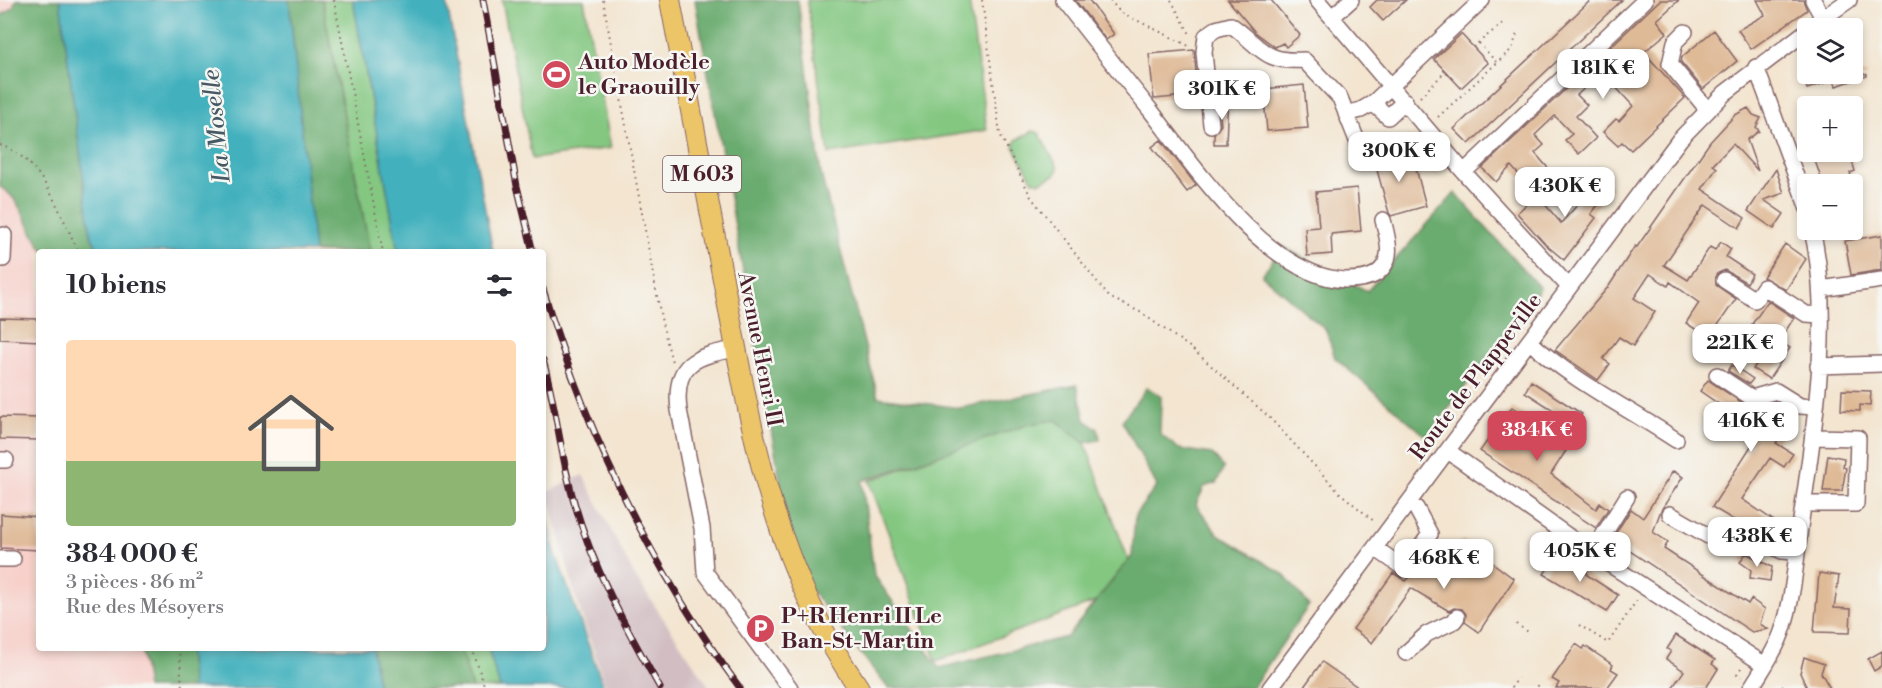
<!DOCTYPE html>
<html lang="fr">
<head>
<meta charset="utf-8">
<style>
	:root { --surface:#fff; --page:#f2f2f3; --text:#2b2b33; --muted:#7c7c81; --line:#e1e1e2; --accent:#d1495b }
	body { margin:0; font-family:"Libre Bodoni",serif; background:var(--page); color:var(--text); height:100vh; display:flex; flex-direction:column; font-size:22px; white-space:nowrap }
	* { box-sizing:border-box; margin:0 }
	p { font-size:20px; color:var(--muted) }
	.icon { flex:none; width:33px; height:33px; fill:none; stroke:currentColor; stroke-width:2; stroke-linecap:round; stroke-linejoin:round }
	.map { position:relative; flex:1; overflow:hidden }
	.details { position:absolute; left:36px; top:249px; width:510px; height:402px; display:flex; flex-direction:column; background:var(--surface); border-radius:6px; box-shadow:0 3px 9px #0003 }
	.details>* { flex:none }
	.controls { position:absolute; left:1797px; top:18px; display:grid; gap:12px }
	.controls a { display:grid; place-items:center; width:66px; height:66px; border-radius:6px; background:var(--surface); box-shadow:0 3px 9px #0003; font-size:30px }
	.price { position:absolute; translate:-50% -51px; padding:0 14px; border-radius:12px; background:#fff; color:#222; font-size:20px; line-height:39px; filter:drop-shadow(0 2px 3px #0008) }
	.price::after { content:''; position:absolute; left:50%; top:36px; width:18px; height:14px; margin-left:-9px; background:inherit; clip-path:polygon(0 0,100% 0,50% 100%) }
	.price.on { background:var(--accent); color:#fff }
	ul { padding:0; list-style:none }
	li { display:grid; align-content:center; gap:12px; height:318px; padding:0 30px }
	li+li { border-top:2px solid var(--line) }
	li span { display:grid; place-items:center; height:186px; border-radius:6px; color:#555 }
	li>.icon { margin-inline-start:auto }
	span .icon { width:108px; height:108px; fill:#fffc; stroke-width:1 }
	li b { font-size:26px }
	h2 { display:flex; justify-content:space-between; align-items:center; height:72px; padding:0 30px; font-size:26px }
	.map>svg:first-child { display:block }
	.built { fill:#f7d0ca }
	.industrial { fill:#d2bec2 }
	.green { fill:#83c781; stroke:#667356; stroke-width:1.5 }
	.forest { fill:#6aac6f; stroke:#5a664d; stroke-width:1.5 }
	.water { fill:#42b1bd; stroke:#466874; stroke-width:1.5 }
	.building { fill:#dfba97 }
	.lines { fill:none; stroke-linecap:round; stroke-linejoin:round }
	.minor-casing { stroke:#856465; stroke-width:18 }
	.major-casing { stroke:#856465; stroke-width:22 }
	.path { stroke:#856465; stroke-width:2; stroke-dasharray:1.5 4.5; stroke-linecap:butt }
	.minor { stroke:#fff; stroke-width:15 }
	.major { stroke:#edc569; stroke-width:20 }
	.rail-casing { stroke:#4a1f2b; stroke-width:7 }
	.rail { stroke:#f6f6f2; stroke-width:4.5; stroke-dasharray:14; stroke-linecap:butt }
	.labels { text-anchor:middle; stroke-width:5; stroke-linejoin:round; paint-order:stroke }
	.shield { fill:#f6f6f2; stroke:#7e6067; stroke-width:1.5 }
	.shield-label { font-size:21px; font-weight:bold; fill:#4a1f2b }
	.poi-label { font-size:22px; font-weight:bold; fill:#4a1f2b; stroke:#f6f6f2; text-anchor:start }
	.street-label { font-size:22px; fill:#4a1f2b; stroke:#f6f6f2 }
	.water-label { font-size:24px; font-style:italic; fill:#475965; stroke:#f6f6f2 }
</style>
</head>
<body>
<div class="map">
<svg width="1882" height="688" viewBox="0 0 1882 688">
	<rect width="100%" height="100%" fill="#f6f6f2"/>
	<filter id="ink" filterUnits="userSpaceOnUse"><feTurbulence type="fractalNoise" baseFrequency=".0167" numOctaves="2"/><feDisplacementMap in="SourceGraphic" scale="12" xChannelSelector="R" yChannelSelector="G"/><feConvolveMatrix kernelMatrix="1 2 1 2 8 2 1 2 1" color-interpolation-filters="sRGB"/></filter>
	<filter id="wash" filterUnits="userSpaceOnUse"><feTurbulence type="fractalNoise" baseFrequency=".008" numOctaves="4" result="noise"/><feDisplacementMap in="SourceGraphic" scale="24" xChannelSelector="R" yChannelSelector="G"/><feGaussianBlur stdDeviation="1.35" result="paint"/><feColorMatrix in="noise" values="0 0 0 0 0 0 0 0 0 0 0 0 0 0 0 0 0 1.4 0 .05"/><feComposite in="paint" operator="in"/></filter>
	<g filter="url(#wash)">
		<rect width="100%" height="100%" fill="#f3e5d0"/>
		<path class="built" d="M0,0H32L81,252H39V648H153L156,688H0Z"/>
		<path class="industrial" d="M583,475L634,575L710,688H607L604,682L575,595L548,492Z"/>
		<path class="green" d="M322,0H353L398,252H370Z
			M502,0H584L611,148L532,159Z
			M807,0H969L987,130L829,154Z
			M1033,131L1039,133L1058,168L1055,175L1040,182L1033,181L1014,147L1016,140Z
			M1071,405L1138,586L936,661L869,481Z
			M460,648H488L500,688H472Z"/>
		<path class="forest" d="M16,0H60L91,235L99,252H45C28,233 22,198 0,187V16L13,8Z
			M289,0H322L370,252H314Z
			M695,0H798L821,174L878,397L960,408L1077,385L1085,420L1098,429L1100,440L1084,443L1056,420L1030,424L862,481L874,575L939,668L1067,637L1132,556L1135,515L1157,486L1122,421L1147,387L1161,397L1160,434L1179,449L1212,454L1224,468L1216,483L1204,487L1196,505L1218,534L1283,574L1309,605L1252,688H888L796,571Z
			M1455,193L1540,288L1427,437L1335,358L1326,330L1262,275L1282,246L1367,291Z
			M141,648H188L192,688H147Z
			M372,648H460L472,688H378Z"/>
		<path class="water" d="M60,0H289L314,252H99L91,235Z
			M353,0H446L493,252H398Z
			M543,499L554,549L604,688H500L488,648H543Z
			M188,648H372L378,688H192Z"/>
		<g id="blocks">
			<path class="building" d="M1075,0H1089L1114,34L1106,40Z
				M1228,0H1271L1300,35L1286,47L1283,43L1275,47L1255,32Z
				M1377,0H1406L1383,21L1370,7Z
				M1591,0H1622L1469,144L1454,129Z
				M1660,0H1679L1657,20L1667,33L1644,52L1685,98L1631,150L1622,142L1618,146L1603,132L1616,119L1619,121L1633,106L1602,72L1577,95L1587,105L1576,116L1596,138L1579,154L1565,140L1572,134L1555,116L1535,135L1544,145L1535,153L1548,168L1533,182L1525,174L1521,177L1511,166L1496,182L1482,168Z
				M1757,0H1803L1807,10L1751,49L1738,30L1765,15Z
				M1714,30L1737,61L1703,89L1681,62L1682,57Z
				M1461,34L1488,63L1461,88L1434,59Z
				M1194,50L1198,95L1154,99L1149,54Z
				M1802,74H1867V76L1836,86L1834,80L1807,89Z
				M1304,85L1308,128L1267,131L1263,89Z
				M1218,94H1228L1226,144H1214V134L1221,125Z
				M1748,108L1753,115L1761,118L1756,127L1759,131L1747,140L1758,171L1733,144L1713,165L1717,168L1702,189L1745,218L1739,228L1705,205L1664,265L1688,280L1710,247L1715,250L1721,242L1731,249L1726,257L1752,274L1747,283L1725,270L1716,274V285L1736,299L1709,338L1686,323L1699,303L1670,282L1668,286L1650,274L1634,298L1655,312L1633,346L1619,337L1603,359L1610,364L1598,380L1555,350L1609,286L1635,246L1637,247L1710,142L1735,115Z
				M1161,140L1196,185L1187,192L1152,147Z
				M1381,142L1387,164L1413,157L1426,206L1391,216L1389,213L1370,145Z
				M1812,152H1849L1855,171L1850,173L1854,184H1823Z
				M1776,169L1784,193L1764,200L1784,214L1774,229L1748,211Z
				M1594,174L1612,187L1591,214L1596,218L1564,260L1546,245L1517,213L1537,195L1561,223L1580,202L1575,198Z
				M1357,188L1361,231L1331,234L1332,254L1307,256L1305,228L1319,227L1316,192Z
				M1882,235V270L1851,275L1845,241Z
				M1785,244L1806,259L1786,290L1763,277Z
				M1768,301L1794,318L1779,341L1790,348L1769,379L1753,369L1774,338L1752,324Z
				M0,318L39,319V341L0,339Z
				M1732,365L1753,379L1749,384L1728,371Z
				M1708,380L1747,406L1767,407L1775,402L1795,414L1776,443L1793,454L1784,467L1770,458L1742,499L1777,523L1774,536L1749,522H1737L1712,507L1753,443L1726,425L1733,414L1700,391Z
				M1531,381L1582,414L1575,424L1525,392Z
				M1842,390L1871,391L1870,406L1860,405V411L1841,410Z
				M1512,407L1569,446L1551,474L1596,509L1600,503L1608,509L1596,528L1480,451Z
				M0,417L39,418V440L0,439Z
				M1828,455L1844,458L1843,467L1846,468L1842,491H1823Z
				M1673,471L1683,477L1661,510L1653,532L1668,542L1664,549L1748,604L1751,599L1765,609L1760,624L1768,629L1752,632L1612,539L1631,509L1643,518Z
				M1,514L39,517V550L1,548Z
				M1462,540L1514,579L1479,632L1465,622L1466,614L1462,609L1454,608L1449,611L1411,588L1372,643L1353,629L1393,573L1406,581L1414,573L1419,577L1426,568L1433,573L1453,544L1458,547Z
				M1561,549L1563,559L1582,571L1587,570V575L1618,595L1607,612L1544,574Z
				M1746,553L1772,567L1770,581L1750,578L1751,570L1740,562Z
				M1819,573L1839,576L1834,608L1851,609L1850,633L1814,632Z
				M1676,635L1715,660L1712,664L1718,669L1706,688H1672L1684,671L1666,659L1671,651L1667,649Z
				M1576,644L1583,649L1585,646L1613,665L1611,669L1618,673L1607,688H1556L1559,683L1552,679Z
				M1882,651V666L1874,671L1868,659Z
				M1804,657L1824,664L1821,673L1830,688H1807L1800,673Z
				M1322,662L1359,688H1303Z"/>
		</g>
	</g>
	<g filter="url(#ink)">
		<use href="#blocks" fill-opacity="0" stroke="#856465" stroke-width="1.5"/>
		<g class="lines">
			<defs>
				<path id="minor" d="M1063,0C1092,37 1121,74 1151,111C1194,166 1268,277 1345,280C1355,280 1368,279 1376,274C1395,261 1388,239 1383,220
					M1317,0L1469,178L1569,287
					M1813,0L1823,18
					M1332,17L1351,0
					M1809,28L1849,0
					M1685,32L1675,42L1670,64L1707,109
					M1756,67L1808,209
					M1373,103L1482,0
					M1346,114L1361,110L1373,103L1388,117L1405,101
					M1211,125L1204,52L1206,36L1216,29L1231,25C1262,47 1263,63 1304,60L1340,98L1362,153
					M1464,172L1645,0
					M0,259H3L4,235
					M1724,280L1755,300L1764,287L1806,314L1820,315
					M1821,289L1882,280
					M1529,341C1573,381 1626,407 1676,440
					M736,349C695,356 673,363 679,410L702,528L705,572L790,688
					M1818,366L1882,364
					M1717,375L1752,398L1776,391L1800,406L1815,407
					M1448,451L1592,553L1765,665
					M0,460H6
					M1804,504H1856L1858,438L1813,437
					M1670,514L1710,537L1744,531L1782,551L1797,552
					M1375,548L1405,569L1430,534L1416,508L1409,503
					M1592,553L1627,497
					M0,559H13
					M1406,653L1427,634L1454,621L1457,617
					M1270,688L1680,139L1725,93L1808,30
					M1751,688C1762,670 1775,652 1782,632C1794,597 1796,557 1801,520C1814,430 1833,318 1812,230"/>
				<path id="major" d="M670,0C688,99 707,197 726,295C753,438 774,566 859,688"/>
			</defs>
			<use href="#minor" class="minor-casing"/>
			<use href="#major" class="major-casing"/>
			<path class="path" d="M334,0L383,252
				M603,0L662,323L672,362
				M982,0L1000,134L1031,197L1109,297L1140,312L1191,348L1268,416L1340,493L1375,522
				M1110,0L1120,12L1189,46
				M1171,0L1190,34
				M1479,43L1497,63
				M1473,47L1503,23
				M1420,97L1446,71
				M1438,117L1512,49L1517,34
				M0,145C44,159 60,216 79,252
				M1516,624L1530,633
				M1579,625L1608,643L1637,600
				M179,648L182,688
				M472,648L485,688
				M1741,668L1737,674L1741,677
				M1538,685V688
				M1782,686L1784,688
				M1511,688L1518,678"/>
			<use href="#minor" class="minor"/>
			<use href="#major" class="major"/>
			<defs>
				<path id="rail" d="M483,0L517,186L533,252
					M543,289C586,432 651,568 740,688
					M543,360C556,405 560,453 573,498C592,567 625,626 660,688"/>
			</defs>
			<use href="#rail" class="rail-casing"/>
			<use href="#rail" class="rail"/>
		</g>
	</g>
	<defs>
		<symbol id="stadium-disc" viewBox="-11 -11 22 22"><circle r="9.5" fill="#d1495b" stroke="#f6f6f2"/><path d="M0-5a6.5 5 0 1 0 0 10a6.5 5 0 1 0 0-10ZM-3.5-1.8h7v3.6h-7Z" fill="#fff"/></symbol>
		<symbol id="parking-disc" viewBox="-11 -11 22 22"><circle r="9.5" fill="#d1495b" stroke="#f6f6f2"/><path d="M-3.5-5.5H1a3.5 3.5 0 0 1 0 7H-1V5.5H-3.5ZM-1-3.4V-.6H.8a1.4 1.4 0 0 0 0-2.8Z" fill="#fff"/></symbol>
	</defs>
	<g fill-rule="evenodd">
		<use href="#stadium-disc" x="540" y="58" width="33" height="33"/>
		<use href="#parking-disc" x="744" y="612" width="33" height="33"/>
	</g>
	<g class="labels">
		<rect class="shield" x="663" y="156" width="78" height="36" rx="4.5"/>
		<g class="shield-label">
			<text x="702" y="181">M 603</text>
		</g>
		<g class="poi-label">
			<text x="578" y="69">Auto Modèle<tspan x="578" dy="25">le Graouilly</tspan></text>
			<text x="781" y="623">P+R Henri II Le<tspan x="781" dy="25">Ban-St-Martin</tspan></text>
		</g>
		<g class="street-label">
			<text transform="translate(761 349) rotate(79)" y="8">Avenue Henri II</text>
			<text transform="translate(1475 376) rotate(-53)" y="8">Route de Plappeville</text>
		</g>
		<g class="water-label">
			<text transform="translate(216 126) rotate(-96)" y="8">La Moselle</text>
		</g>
	</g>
</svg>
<div class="controls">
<a><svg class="icon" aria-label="layers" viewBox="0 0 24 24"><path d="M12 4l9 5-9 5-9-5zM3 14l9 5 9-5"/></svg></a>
<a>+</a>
<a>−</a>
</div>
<b class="price" style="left:1603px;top:100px">181K €</b>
<b class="price" style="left:1222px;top:121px">301K €</b>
<b class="price" style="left:1399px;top:183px">300K €</b>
<b class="price" style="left:1565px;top:218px">430K €</b>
<b class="price" style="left:1740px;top:375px">221K €</b>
<b class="price" style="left:1751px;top:453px">416K €</b>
<b class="price on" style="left:1537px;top:462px">384K €</b>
<b class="price" style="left:1757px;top:568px">438K €</b>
<b class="price" style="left:1580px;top:583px">405K €</b>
<b class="price" style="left:1444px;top:590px">468K €</b>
<section class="details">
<h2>10 biens<svg class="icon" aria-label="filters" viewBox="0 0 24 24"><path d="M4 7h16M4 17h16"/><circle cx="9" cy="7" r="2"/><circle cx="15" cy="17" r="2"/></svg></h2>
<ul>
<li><span style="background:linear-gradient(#ffd9b3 65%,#8fb573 0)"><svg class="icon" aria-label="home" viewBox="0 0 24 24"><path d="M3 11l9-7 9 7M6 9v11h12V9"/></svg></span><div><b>384 000 €</b><p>3 pièces · 86 m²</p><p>Rue des Mésoyers</p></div></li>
</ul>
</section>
</div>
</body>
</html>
